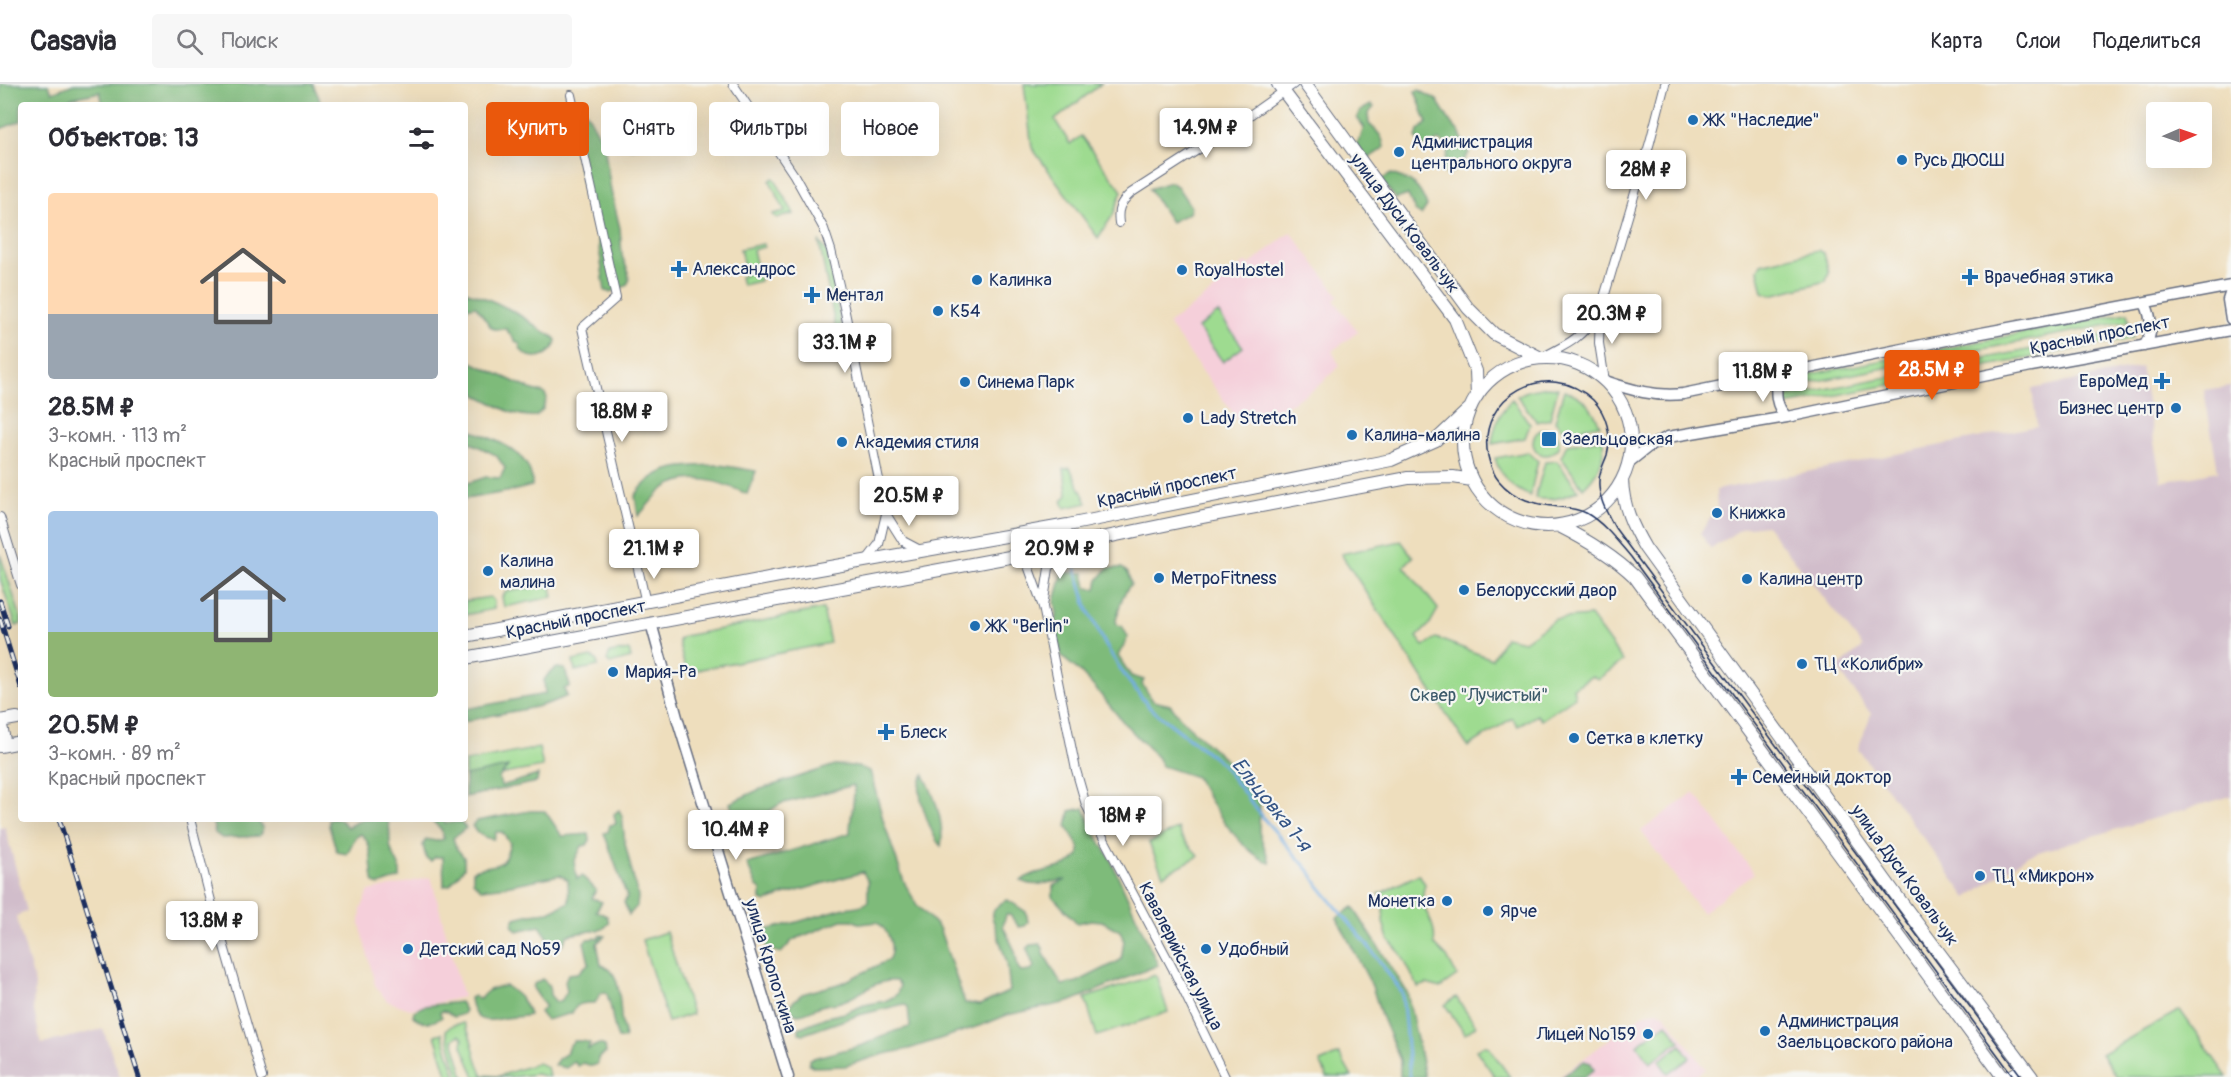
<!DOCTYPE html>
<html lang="ru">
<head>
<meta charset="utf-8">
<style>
	:root { --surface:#fff; --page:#f7f7f7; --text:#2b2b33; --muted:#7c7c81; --line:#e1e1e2; --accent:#ea580c }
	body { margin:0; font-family:Pangolin,sans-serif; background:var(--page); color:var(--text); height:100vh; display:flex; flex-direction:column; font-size:22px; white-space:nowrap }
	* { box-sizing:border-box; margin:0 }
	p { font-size:20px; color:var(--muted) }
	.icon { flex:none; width:33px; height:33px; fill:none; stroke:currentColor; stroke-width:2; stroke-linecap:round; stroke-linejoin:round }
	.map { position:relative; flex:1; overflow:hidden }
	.sheet { position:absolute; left:18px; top:18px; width:450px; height:720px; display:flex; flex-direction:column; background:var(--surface); border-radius:6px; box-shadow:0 6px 24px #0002 }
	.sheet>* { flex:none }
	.hud { position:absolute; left:486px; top:18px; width:570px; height:54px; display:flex; gap:12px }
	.needle { width:39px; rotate:88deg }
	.buttons { position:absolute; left:2146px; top:18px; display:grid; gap:12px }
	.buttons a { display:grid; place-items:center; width:66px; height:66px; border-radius:6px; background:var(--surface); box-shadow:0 6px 24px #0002; font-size:30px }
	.price { position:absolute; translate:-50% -51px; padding:0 14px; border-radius:6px; background:#fff; color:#222; font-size:20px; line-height:39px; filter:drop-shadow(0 2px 3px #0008) }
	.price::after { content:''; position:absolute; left:50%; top:36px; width:18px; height:14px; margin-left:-9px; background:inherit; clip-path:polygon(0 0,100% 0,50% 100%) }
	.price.active { background:var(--accent); color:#fff }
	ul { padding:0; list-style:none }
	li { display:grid; align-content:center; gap:12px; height:318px; padding:0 30px }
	li span { display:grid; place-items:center; height:186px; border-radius:6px; color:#555 }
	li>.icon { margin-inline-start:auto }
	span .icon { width:108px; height:108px; fill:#fffc; stroke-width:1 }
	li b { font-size:26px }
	h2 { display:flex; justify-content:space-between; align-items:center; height:72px; padding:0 30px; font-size:26px }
	.pill { padding:0 21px; border-radius:6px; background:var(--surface); box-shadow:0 6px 24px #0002; font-size:21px; line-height:54px }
	.pill.active { background:var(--accent); color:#fff }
	header { display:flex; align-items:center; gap:36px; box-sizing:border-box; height:84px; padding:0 30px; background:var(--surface); border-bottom:2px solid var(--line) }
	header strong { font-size:28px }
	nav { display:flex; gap:33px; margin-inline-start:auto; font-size:21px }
	.search { width:420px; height:54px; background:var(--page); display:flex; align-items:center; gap:15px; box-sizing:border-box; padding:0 21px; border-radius:6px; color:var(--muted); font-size:22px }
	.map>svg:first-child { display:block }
	.built { fill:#f5cfda }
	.industrial { fill:#d1bdcb }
	.green { fill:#9edb90; stroke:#5c8577; stroke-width:1.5 }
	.forest { fill:#7ebb7a; stroke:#4c756c; stroke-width:1.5 }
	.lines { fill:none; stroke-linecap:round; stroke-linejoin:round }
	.stream { stroke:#72ade3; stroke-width:3 }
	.minor-casing { stroke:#656c7f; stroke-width:10 }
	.secondary-casing { stroke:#656c7f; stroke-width:13 }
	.primary-casing { stroke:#656c7f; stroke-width:14 }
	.minor { stroke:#fff; stroke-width:8 }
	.secondary { stroke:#fff; stroke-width:10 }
	.primary { stroke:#fff; stroke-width:12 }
	.tram { stroke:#1b2f5e; stroke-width:1.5 }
	.rail-casing { stroke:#1b2f5e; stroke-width:5 }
	.rail { stroke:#f6f6f2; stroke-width:3; stroke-dasharray:9; stroke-linecap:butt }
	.poi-dot { fill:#1f6fb2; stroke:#f6f6f2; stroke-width:2 }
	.labels { text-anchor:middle; stroke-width:4.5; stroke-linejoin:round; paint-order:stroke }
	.poi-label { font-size:18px; fill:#1b2f5e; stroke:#f6f6f2; text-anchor:start }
	.street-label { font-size:18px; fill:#1b2f5e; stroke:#f6f6f2 }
	.park-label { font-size:18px; fill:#3c5a6a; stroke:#f6f6f2 }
	.water-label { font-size:20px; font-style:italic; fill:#355586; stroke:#f6f6f2 }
</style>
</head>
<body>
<header>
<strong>Casavia</strong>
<div class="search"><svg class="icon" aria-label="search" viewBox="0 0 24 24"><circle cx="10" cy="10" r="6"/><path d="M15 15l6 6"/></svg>Поиск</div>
<nav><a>Карта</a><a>Слои</a><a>Поделиться</a></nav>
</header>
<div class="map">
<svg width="2231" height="993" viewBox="0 0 2231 993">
	<rect width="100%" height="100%" fill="#f6f6f2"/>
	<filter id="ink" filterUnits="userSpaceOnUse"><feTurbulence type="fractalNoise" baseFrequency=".0167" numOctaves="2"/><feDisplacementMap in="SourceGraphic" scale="12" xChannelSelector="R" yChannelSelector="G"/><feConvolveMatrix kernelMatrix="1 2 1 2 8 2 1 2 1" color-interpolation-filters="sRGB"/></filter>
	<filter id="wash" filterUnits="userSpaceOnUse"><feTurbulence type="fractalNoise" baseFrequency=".008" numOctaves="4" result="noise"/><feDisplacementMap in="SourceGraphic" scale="24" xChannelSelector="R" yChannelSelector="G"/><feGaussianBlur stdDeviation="1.35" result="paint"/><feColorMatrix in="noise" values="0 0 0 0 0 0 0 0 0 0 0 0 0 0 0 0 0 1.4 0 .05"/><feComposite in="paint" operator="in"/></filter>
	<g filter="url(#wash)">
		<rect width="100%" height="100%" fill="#eedebd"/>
		<path class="built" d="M1291,148L1339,212L1334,216L1358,248L1332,267L1340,282L1316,304L1271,331L1270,336L1241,340L1168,240L1216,205L1214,201L1246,178L1249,181Z
			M1694,708L1754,789L1702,829L1641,747Z
			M431,793L463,913L410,925L387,917L375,901L360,840L361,825L369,807Z
			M1659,927L1665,931L1706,985L1694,993H1559L1639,933L1647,929Z"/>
		<path class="industrial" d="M2141,283L2161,398L2218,387L2204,306L2231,302V712L2028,771L1967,814L1858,665L1871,630L1837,584L1863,563L1766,441L1742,444L1711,465L1700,449L1717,425L1716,406L2037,342L2032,305Z
			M5,743L27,827L16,833L35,900L33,922L41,960L103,945L120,993H0V744Z"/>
		<path class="green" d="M1024,0H1101L1055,36L1070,60L1081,52L1122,107L1113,131L1098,154L1032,64Z
			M669,42L681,57L630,64L626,46Z
			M773,94L775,95L794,130L777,134L774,132L773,130L785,127L770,97Z
			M819,157L827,168L841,243L836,246Z
			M763,160L764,163L753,166L760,197L742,201L740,193L746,191L740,165Z
			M1818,166L1824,169L1829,189L1826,197L1771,211L1763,208L1758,186L1761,180Z
			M1218,229L1243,263L1223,278L1198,244Z
			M2128,229L2129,237L1782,304L1780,296Z
			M2132,246L2133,254L1786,321L1784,313Z
			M1547,303L1558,304L1550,335L1537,338L1517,312L1527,307Z
			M1564,306C1583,312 1592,323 1600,341L1565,347L1555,337Z
			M1512,315L1530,340L1525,354L1492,360C1494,342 1500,327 1512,315Z
			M1533 358a13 13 0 1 1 26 0a13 13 0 1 1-26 0Z
			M1603,355C1605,376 1598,390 1583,404L1561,373L1567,360Z
			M1528,368L1538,377L1530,412C1512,404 1500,393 1495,374Z
			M1557,377L1578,406C1565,414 1550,417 1535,414L1545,378Z
			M1070,384L1087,419L1065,424L1062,417L1067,411L1064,385Z
			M1401,457L1413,473L1404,482L1438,525L1429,541L1417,553L1424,562L1436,554L1492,575L1505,553L1524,557L1555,535L1590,532L1623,577L1598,595L1592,592L1573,604L1575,613L1541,636L1537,631L1518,642L1512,634L1468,663L1341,470Z
			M0,470L21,534V540L16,542L0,495Z
			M546,501L551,503L553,513L504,523L502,513L506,508Z
			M490,513L494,517V525L465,531V517Z
			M823,525L830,559L686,588L678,556L684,552Z
			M629,566L631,574L610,580L607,577L610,569Z
			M591,573L597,576L598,582L575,587L573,577Z
			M539,664L543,683L465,697V678Z
			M1178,744L1182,754L1199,772L1163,791L1149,759Z
			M1419,790L1425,800C1416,829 1438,833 1434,860L1447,873L1457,892L1440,904L1427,900L1418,903L1401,870L1388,855L1383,838L1385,819L1379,810Z
			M666,848L692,930L668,938L642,856Z
			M1156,891L1168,928L1097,952L1085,914Z
			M1456,913L1476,942L1465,950L1445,921Z
			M2180,926L2227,993H2117L2101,970Z
			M464,939C474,955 473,974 483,991L499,992L538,979L547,983L549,993L536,990L511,993H475L462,962L463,954L459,951L453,956L464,993H459L446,946L453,941Z
			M1667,939L1680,957L1650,979L1637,961Z
			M442,949L456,993H448L435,951Z
			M1484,961L1489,963L1510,993H1495L1476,966Z
			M1681,961L1690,974L1668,990L1659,977Z
			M1339,970L1352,993H1327L1320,978Z"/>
		<path class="forest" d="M0,0H48L52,8L74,0H313L321,19V21H103L100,8L72,14L57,21H21V37L0,45Z
			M1419,6L1437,16L1451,39L1459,48L1469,69L1460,82L1447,92L1443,85L1449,63L1439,56L1430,62H1422L1416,54L1418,47L1427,39L1415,7Z
			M1371,21L1374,23L1368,30L1369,40C1378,48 1383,52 1384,64L1369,74L1365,73L1356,60L1360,55L1364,43L1357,34L1360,27Z
			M578,25H583L587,29L604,60L611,107L620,144L622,172L628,187L629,197L626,202L611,208L605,207C602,190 601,173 598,156C592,130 563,45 578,25Z
			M1391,90C1411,96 1419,101 1427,122L1421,131L1415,127L1408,111L1396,115L1381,96Z
			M1170,98L1177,102L1191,123L1189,129L1171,138L1149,105Z
			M465,207C492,215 518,228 540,245C546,249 551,250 556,256C554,275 522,281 519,259L515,257L506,245H494L490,242L476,222L465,224Z
			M465,275L530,305L544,309L547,314L543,325L536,332C512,334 497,320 477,311L469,297L465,295Z
			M465,344C491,354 534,367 532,402L512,407L465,415V400L486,393L500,394L505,384L496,371L465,356Z
			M720,381L756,387L747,410C722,398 691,387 665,404C655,411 647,423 638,432L635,412C656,380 684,382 720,381Z
			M1108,484H1122L1128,489L1131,500C1120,513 1121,521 1116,536L1117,541L1122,542L1128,553L1118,572L1131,592L1144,596L1142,600L1153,617L1170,621L1185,639L1250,698L1260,716L1259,748L1270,779C1240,768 1211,720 1196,693L1162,682L1157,673L1124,639L1096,605L1079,587L1062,573L1055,547L1057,530L1055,517L1063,488L1084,489L1087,504L1096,505L1098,496Z
			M557,584L565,585L570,602L564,605L567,612C534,628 499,627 465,638V625L545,610L544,596L549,589Z
			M835,681L856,682L870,687L884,739L904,798L917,821L939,844L965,919L980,921L1010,907L1007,879L992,833C993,825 1000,818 1008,816L1026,828L1028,838L1025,842L1019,843L1010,831H1006L1003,842L1015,867L1018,884L1021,888L1031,887L1034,883L1027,865L1031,861L1040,860L1043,864L1044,870L1062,901L1077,898L1121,876L1124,856L1120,847L1102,837L1091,836L1077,839L1053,813V802L1066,796C1049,797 1037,805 1021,797C1037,783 1064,790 1079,771V763L1067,742L1070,727L1084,724L1095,750L1109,772L1158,881L1069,918L1007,931L985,940L909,965L884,970L845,982L814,983L809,980V975L863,961L895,947L910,943L908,923L904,920L859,931L804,950L799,949V944L826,933L845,929L864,921L885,917L893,913L897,910L900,901L896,897C875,894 860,913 840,918C834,920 827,920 821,922C811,925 806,931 795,930L787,923L802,910L842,899L887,877C897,865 888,846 877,838L861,840L852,836H842L793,856L781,869L767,865L765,846C793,841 818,831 845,824C853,822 862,823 868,818V798L863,788L780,812L766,818L761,816V806L757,803L747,780L850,749C850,732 855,718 854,701L780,720L767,729L746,737L736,738L730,719L758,706Z
			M508,683L499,694L501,702L538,691L537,698L465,713V692Z
			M924,691C934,710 945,740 941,762C932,754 917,711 920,700C920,696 922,694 924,691Z
			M619,726L622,732L625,759L638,813L637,822L629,831L624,818L627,813L604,749L608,748L610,741L616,740L614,730Z
			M530,727H545L562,752L589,750L590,756L587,761L582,762L574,778L577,795L582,792L596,806L592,814L602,818L596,827L607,832L609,839L603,845L568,851L563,860L550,864L547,852L540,842L517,847L512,841L515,834L531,830L549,828L569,818L568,796L560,791L500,803L481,805L473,797V786C497,778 503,788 510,759L502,748H496L494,755C483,754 478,750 472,742L477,737Z
			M212,735H257L263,745L259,752L222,754L215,749Z
			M329,735H340L347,743L363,735H387C392,745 388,755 391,765C395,778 401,778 400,794L379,801L374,799C369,784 375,761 361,750L355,754L347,770L337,768L329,742Z
			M430,735H443L445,739L460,738L466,744L453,754L456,764L464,773V784L450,801L444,802L443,773H435L431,777L426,774L423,761L426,755L436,757L444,755L441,745Z
			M1353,823L1407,908L1425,993H1400V976L1382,934L1372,902L1337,834Z
			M600,851L605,852L597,859L601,881C623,885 619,924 622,941C623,946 625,950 625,955L618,954C611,938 613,923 606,908L601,909L595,919C585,919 577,918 572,929L546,936L540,928L545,922L533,904L534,900L542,895L549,901L550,911L556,918L562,916L567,907L565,897L568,890L578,889L589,879L584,858L587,855L599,854Z
			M506,902C517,910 526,917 529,931C521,933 512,933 504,934C484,939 473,938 470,914L474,912L480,915C487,905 494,903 506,902Z
			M460,918L465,926L463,930L454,933L447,928L442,927L440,929L442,933C432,940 422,940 413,932L414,927L424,922Z
			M574,957H583L590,959L588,965L599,960L605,962L606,969L598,974V980L592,982L583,979L578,982L574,978L566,984L554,981L559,974L566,970L569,962Z
			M1584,977L1591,979L1594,986L1584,993H1562Z"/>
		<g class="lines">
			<path class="stream" d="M1076,485L1088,526L1106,562L1127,595L1150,624L1221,679L1264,735L1311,789L1319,802L1366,859L1402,908L1410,993"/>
		</g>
	</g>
	<g filter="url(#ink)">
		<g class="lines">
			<defs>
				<path id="minor" d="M733,0L794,91L824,145L831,166L844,223L886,430L903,457L920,466
					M571,11L616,214L582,244L646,519
					M1119,139C1117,125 1120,119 1131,109L1230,45L1294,0
					M1541,274C1570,259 1580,255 1599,228
					M1605,297L1599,259L1600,227L1650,58L1665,0
					M0,433L21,501
					M1015,472L1027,479L1043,523L1076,686L1086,721L1173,885L1225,993
					M866,477L879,460L886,430
					M1043,522L1050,478L1056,464
					M190,735L212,821L262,993
					M2006,993L2024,982"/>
				<path id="secondary" d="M2231,207L2228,216L2231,235
					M2144,262C2154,249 2152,234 2145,219
					M1777,292C1776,306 1774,322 1787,333
					M1605,297C1631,306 1655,313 1683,310L1971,251L2231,202
					M1629,378L1648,363L1668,353L1787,333L2031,282L2231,246
					M651,539L678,637L788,993"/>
				<path id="primary" d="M1278,0L1455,235L1476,287L1477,312
					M1305,0L1468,224L1494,250L1541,274
					M1463 358a84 84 0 1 1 168 0a84 84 0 1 1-168 0Z
					M1622,396C1623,422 1632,442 1645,464L1902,819L2032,993
					M1559,442C1587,456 1612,471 1635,493L2003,993
					M465,552L779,492L1068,441L1391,376L1436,356L1470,324
					M465,574L1015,472L1203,433L1408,394L1453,393L1472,396
					M5,661L0,637L17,634
					M0,662L21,658"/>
			</defs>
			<use href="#minor" class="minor-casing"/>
			<use href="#secondary" class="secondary-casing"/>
			<use href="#primary" class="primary-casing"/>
			<use href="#minor" class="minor"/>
			<use href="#secondary" class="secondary"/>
			<use href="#primary" class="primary"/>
			<path class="tram" d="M2014,993L1631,473C1618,458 1604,439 1586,429C1578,425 1568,424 1559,423C1535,420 1515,416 1499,397C1493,390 1490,381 1488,372C1476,312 1548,273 1593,316C1607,330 1612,352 1607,371C1604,380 1599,387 1599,397C1598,414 1607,429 1615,444L2022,993"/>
			<defs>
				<path id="rail" d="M0,517L8,542
					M0,535L21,603
					M59,735L139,993"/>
			</defs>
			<use href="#rail" class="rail-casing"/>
			<use href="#rail" class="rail"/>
		</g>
	</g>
	<g class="poi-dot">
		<circle cx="1693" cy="36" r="6"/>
		<circle cx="1399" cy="68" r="6"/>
		<circle cx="1902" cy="76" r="6"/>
		<path d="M676 176h6v6h6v6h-6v6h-6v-6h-6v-6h6z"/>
		<circle cx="1182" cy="186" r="6"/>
		<path d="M1967 184h6v6h6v6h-6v6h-6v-6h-6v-6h6z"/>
		<circle cx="977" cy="196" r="6"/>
		<path d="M809 202h6v6h6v6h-6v6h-6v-6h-6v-6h6z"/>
		<circle cx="938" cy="227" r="6"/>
		<path d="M2159 288h6v6h6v6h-6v6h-6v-6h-6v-6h6z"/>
		<circle cx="965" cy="298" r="6"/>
		<circle cx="2176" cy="324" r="6"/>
		<circle cx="1188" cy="334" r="6"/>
		<circle cx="1352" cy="351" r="6"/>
		<rect x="1541" y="347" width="16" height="16" rx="3"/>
		<circle cx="842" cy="358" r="6"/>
		<circle cx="1717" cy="429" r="6"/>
		<circle cx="488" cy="487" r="6"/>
		<circle cx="1159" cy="494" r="6"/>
		<circle cx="1747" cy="495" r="6"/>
		<circle cx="1464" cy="506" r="6"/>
		<circle cx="975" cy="542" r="6"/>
		<circle cx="1802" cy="580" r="6"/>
		<circle cx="613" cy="588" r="6"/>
		<path d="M883 639h6v6h6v6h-6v6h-6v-6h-6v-6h6z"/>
		<circle cx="1574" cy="654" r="6"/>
		<path d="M1736 684h6v6h6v6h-6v6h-6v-6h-6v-6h6z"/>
		<circle cx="1980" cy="792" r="6"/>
		<circle cx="1447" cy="817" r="6"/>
		<circle cx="1488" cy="827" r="6"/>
		<circle cx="408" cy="865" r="6"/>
		<circle cx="1206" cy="865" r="6"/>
		<circle cx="1765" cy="947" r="6"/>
		<circle cx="1648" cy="950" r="6"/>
	</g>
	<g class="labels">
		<g class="poi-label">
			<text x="1705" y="42">ЖК "Наследие"</text>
			<text x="1411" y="64">Администрация<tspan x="1411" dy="21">центрального округа</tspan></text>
			<text x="1914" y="82">Русь ДЮСШ</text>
			<text x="692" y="191">Александрос</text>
			<text x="1194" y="192">RoyalHostel</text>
			<text x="1984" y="199">Врачебная этика</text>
			<text x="989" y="202">Калинка</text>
			<text x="826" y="217">Ментал</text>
			<text x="950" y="233">К54</text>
			<text x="2148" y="303" text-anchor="end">ЕвроМед</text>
			<text x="977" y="304">Синема Парк</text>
			<text x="2164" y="330" text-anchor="end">Бизнес центр</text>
			<text x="1200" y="340">Lady Stretch</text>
			<text x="1364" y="357">Калина-малина</text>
			<text x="1562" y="361">Заельцовская</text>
			<text x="854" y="364">Академия стиля</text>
			<text x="1729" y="435">Книжка</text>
			<text x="500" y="483">Калина<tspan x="500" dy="21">малина</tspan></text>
			<text x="1171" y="500">МетроFitness</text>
			<text x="1759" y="501">Калина центр</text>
			<text x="1476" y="512">Белорусский двор</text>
			<text x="987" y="548">ЖК "Berlin"</text>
			<text x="1814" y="586">ТЦ «Колибри»</text>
			<text x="625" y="594">Мария-Ра</text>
			<text x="900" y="654">Блеск</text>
			<text x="1586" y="660">Сетка в клетку</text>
			<text x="1752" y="699">Семейный доктор</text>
			<text x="1992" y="798">ТЦ «Микрон»</text>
			<text x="1435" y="823" text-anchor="end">Монетка</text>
			<text x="1500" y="833">Ярче</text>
			<text x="420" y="871">Детский сад №59</text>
			<text x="1218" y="871">Удобный</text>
			<text x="1777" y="943">Администрация<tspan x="1777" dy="21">Заельцовского района</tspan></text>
			<text x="1636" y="956" text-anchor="end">Лицей №159</text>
		</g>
		<g class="street-label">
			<text transform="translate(1405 139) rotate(53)" y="6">улица Дуси Ковальчук</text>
			<text transform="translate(2100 251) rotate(-11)" y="6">Красный проспект</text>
			<text transform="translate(1167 403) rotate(-12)" y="6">Красный проспект</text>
			<text transform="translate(576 535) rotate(-11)" y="6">Красный проспект</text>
			<text transform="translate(1905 791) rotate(54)" y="6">улица Дуси Ковальчук</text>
			<text transform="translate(1181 872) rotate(63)" y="6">Кавалерийская улица</text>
			<text transform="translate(771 882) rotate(73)" y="6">улица Кропоткина</text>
		</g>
		<g class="park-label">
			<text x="1479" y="617">Сквер "Лучистый"</text>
		</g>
		<g class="water-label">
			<text transform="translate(1272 720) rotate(51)" y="7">Ельцовка 1-я</text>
		</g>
	</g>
</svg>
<div class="buttons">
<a><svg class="needle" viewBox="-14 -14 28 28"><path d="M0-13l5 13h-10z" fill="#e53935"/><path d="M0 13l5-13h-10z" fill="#7c7c81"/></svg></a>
</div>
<b class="price" style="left:1206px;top:75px">14.9M ₽</b>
<b class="price" style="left:1646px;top:117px">28M ₽</b>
<b class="price" style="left:1612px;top:261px">20.3M ₽</b>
<b class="price" style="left:845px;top:290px">33.1M ₽</b>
<b class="price active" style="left:1932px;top:317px">28.5M ₽</b>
<b class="price" style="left:1763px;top:319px">11.8M ₽</b>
<b class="price" style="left:622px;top:359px">18.8M ₽</b>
<b class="price" style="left:909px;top:443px">20.5M ₽</b>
<b class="price" style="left:654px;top:496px">21.1M ₽</b>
<b class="price" style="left:1060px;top:496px">20.9M ₽</b>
<b class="price" style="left:1123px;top:763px">18M ₽</b>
<b class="price" style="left:736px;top:777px">10.4M ₽</b>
<b class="price" style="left:212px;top:868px">13.8M ₽</b>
<div class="hud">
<a class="pill active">Купить</a>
<a class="pill">Снять</a>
<a class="pill">Фильтры</a>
<a class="pill">Новое</a>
</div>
<section class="sheet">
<h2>Объектов: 13<svg class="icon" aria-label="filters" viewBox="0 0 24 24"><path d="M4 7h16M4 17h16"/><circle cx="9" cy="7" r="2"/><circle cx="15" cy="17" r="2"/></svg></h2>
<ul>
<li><span style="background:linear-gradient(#ffd9b3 65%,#9aa5b1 0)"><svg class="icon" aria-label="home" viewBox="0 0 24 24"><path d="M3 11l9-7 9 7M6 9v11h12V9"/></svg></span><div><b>28.5M ₽</b><p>3-комн. · 113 m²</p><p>Красный проспект</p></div></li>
<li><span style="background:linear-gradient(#a9c7e8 65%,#8fb573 0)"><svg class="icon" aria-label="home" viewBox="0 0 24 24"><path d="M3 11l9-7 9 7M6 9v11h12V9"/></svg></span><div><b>20.5M ₽</b><p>3-комн. · 89 m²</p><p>Красный проспект</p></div></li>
</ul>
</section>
</div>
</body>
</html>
